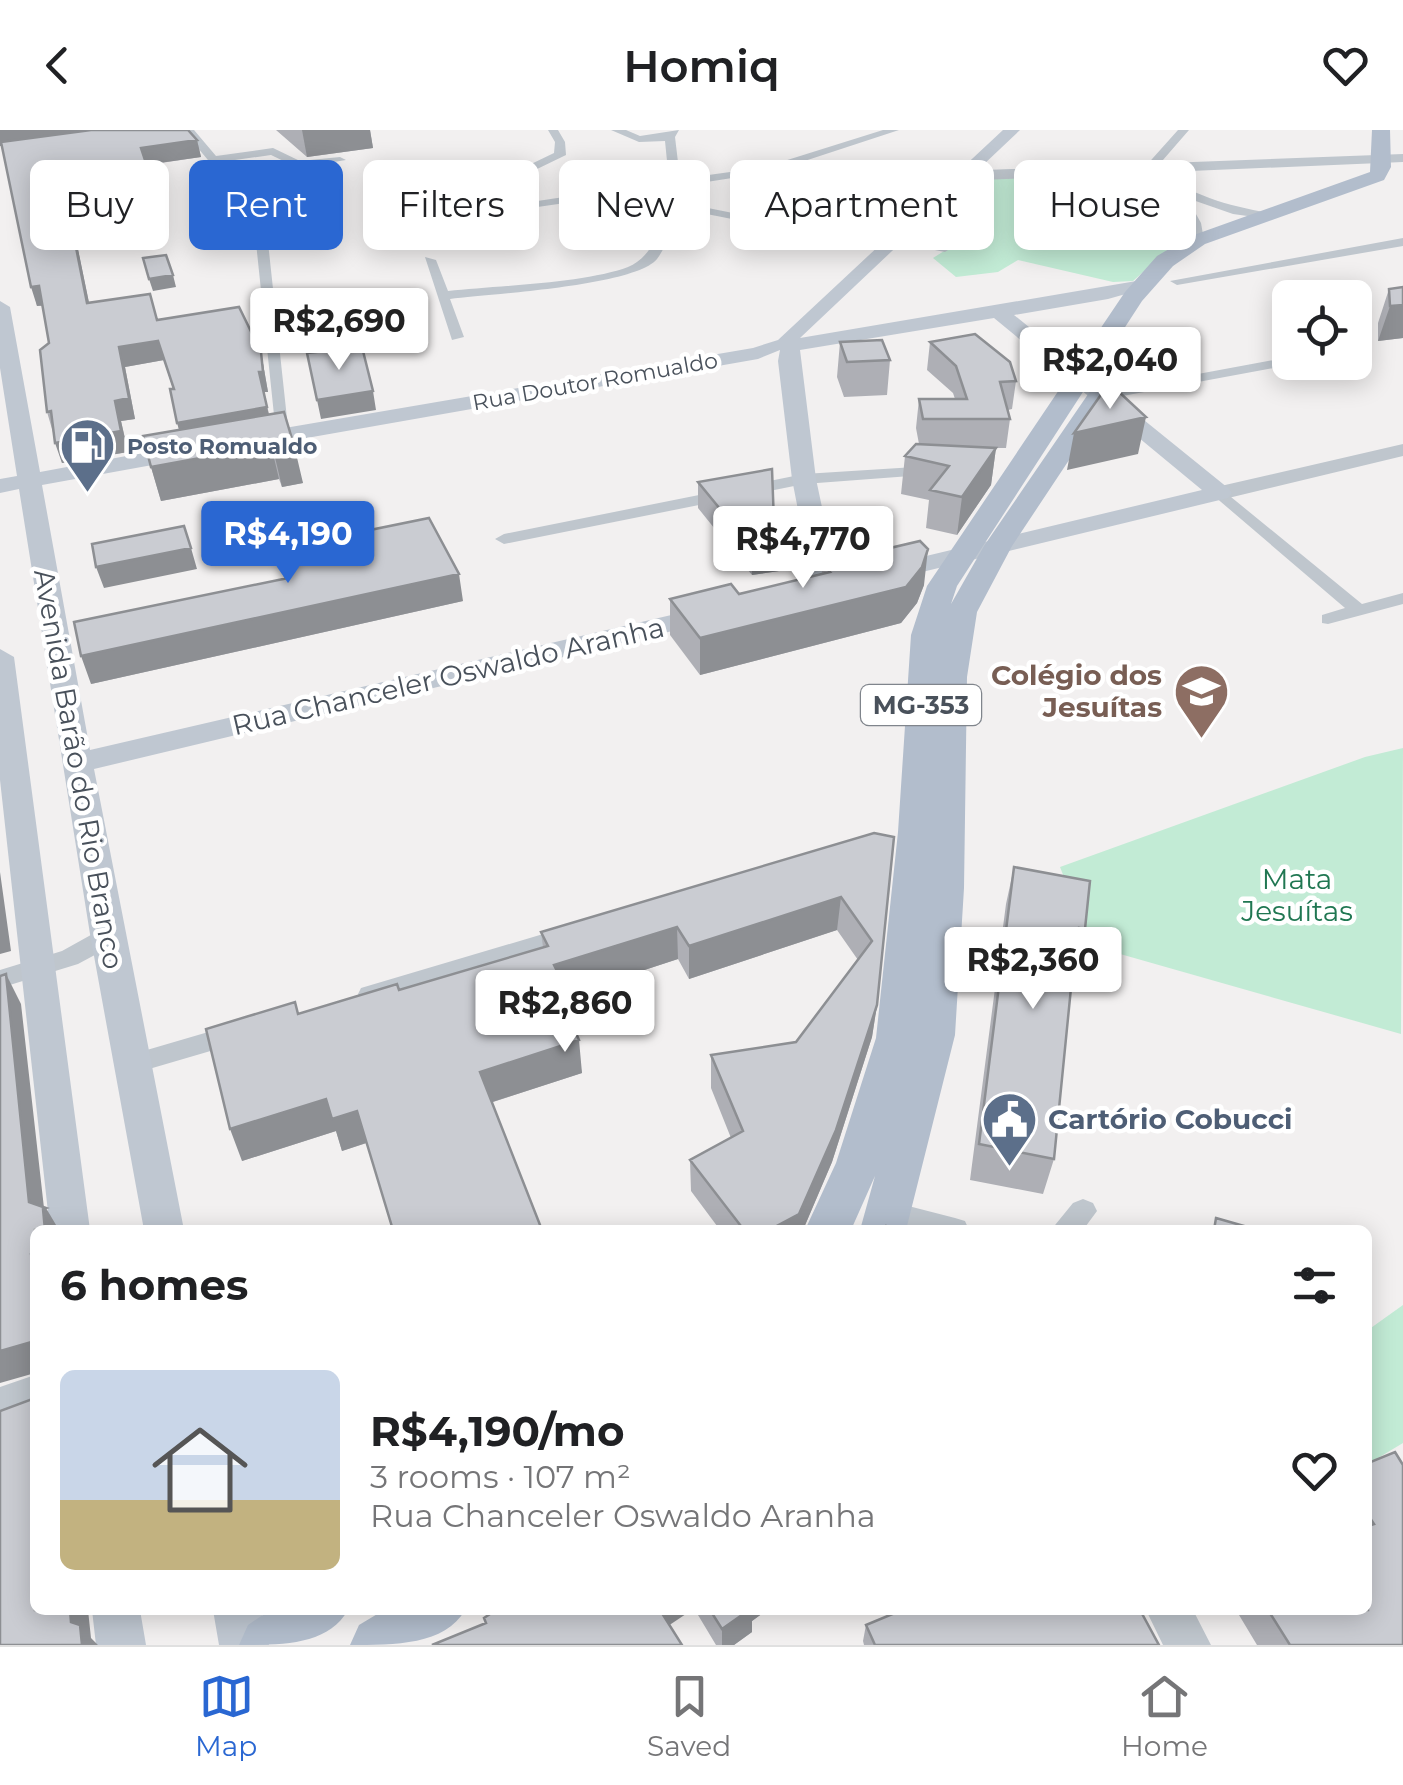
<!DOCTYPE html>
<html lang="en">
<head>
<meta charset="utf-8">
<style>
	:root { --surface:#fff; --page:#f2f2f2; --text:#202124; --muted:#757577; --line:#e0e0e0; --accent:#2a67d2 }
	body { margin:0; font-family:Montserrat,sans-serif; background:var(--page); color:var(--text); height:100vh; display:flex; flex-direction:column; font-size:38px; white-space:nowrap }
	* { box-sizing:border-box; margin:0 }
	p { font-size:32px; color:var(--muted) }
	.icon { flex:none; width:55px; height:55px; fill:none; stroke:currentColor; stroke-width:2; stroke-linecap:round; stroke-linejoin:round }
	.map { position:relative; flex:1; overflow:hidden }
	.sheet { position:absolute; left:30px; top:1095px; width:1342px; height:390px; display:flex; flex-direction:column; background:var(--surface); border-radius:15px; box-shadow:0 5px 25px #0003 }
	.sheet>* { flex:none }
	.banner { position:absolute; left:30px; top:30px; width:1345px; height:90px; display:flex; gap:20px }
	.fabs { position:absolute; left:1272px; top:150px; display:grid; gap:20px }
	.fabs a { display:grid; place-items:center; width:100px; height:100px; border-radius:15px; background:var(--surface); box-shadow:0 5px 25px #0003; font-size:50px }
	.price { position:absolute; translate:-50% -85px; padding:0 22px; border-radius:10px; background:#fff; color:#222; font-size:32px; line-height:65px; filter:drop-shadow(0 2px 5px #0008) }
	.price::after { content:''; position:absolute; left:50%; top:60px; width:30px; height:22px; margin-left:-15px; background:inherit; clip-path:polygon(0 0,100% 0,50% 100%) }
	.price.active { background:var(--accent); color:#fff }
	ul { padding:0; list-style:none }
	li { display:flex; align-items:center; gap:30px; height:250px; padding:0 30px }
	li span { display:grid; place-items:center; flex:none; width:280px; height:200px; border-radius:15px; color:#555 }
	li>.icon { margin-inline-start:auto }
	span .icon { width:120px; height:120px; fill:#fffc; stroke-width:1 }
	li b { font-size:42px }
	h2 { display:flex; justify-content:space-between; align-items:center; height:120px; padding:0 30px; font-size:42px }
	.pill { padding:0 35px; border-radius:15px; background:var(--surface); box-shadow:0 5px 25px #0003; font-size:35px; line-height:90px }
	.pill.active { background:var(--accent); color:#fff }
	header { display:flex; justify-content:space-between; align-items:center; height:130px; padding:0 30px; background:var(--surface); font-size:45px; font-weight:600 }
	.tabs { display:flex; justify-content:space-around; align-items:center; height:140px; border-top:2px solid var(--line); background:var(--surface); font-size:28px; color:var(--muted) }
	.tabs a { display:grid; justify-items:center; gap:5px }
	.tabs .active { color:var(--accent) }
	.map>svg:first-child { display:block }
	.green { fill:#c2ebd5 }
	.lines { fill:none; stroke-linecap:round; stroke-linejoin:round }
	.minor { fill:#bfc6cd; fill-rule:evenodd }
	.tertiary { fill:#bfc6cd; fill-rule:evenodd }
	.secondary { fill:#bfc7d1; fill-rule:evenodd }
	.primary { fill:#b2bdcc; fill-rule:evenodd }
	.wall { fill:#aeafb5 }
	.shaded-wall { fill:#8d8f93 }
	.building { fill:#caccd2; stroke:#8d8f93; stroke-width:2.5 }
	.labels { text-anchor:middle; stroke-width:9; stroke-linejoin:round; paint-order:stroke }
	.far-street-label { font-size:22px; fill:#49515b; stroke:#fff }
	.far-service-label { font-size:22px; font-weight:bold; fill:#4e5e75; stroke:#fff; text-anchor:start }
	.shield { fill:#fff; stroke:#80858c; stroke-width:2.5 }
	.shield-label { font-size:25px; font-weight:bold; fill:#49515b }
	.education-label { font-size:28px; font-weight:bold; fill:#785e54; stroke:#fff; text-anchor:end }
	.street-label { font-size:28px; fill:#49515b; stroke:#fff }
	.park-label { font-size:28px; fill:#207752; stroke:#fff }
	.service-label { font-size:28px; font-weight:bold; fill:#4e5e75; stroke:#fff; text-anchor:start }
</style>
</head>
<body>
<header><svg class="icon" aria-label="back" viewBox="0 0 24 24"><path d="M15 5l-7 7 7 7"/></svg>Homiq<svg class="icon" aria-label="heart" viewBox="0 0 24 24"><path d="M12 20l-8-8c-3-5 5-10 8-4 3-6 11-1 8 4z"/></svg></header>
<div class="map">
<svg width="1403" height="1515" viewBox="0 0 1403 1515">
	<rect width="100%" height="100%" fill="#f2f0f0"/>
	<path class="green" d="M1139,45C1166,64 1185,69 1183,106L1133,151L1113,152L1018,130L998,142L956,147L933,128L952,116L902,106L964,49Z
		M1403,618L1401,904L1078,812L1080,788L1060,737L1365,627Z
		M1403,1175V1313L1368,1334V1200Z"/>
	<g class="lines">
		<path class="minor" d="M183,0H194L216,26L273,18L300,31L340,27L346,30L298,38L271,25L221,32L248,64L267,103L289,307L276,304L255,103L237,65Z
			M548,0H558L565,12L566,25L535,40H527V36L554,23L555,12Z
			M611,0H626L640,6L679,0L675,7L680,49L765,37L883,0H899L771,42L681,56L683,73L891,115L885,119L681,79C673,95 667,116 657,129C635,156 490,164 450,169L464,207L452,210L425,127L436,130L448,161C496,156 586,153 628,137C654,127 672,83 669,58L420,94L414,90L669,51L665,11L639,12Z
			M1178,0H1189L1156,38C1191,66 1226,75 1269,83V89L1233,84L1187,68L1201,93L1204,110L1194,113L1189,93L1172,60L1144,38Z
			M893,104L945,114L951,118L945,122L889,111L887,108Z
			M1403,108V116L1177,155L1170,151Z
			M1290,227V232L1295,234L1101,270L1094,266L1101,262Z
			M931,336L939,341L937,344L804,354L504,414L495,409L504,404L804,344Z
			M1220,358L1362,474L1403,463V474L1328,494L1322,493V485L1345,478L1214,366V360Z
			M107,796L115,798L119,804L104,820L78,834L0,858V840L62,821Z
			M570,796L578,798L582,804L578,810L370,873L361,870L358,864L361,858Z
			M239,893L248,896L251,903L248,910L132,944L123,941L119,934L123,927Z
			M1083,1069L1093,1073L1097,1081L1083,1100H1051L1073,1073Z
			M889,1071L955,1088L965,1091L969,1100H908L879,1091L875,1083L879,1075Z"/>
		<path class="tertiary" d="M1403,24V32L958,51L950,46L958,41Z
			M1403,314V326L1220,370L1209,363L1212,358Z
			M35,1245V1283L0,1297V1257Z
			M1146,1480H1193L1211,1515H1163Z"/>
		<path class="secondary" d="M1003,0H1020L800,208L1154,148V156L1108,169L1014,185L1228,358L1232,363L1228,368L885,451L876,448L872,443L876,438L1202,360L994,188L800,220L816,349L839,457L826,465L813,457L792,349L778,231L780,220L758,229L249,318L238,311L249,304L753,218L778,210Z
			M0,171L10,177L40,342L191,314L202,321L191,328L42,355L90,620L710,476L723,484L710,492L94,639L184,1100H144L90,804L19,359L0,363V349L17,346L0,238Z
			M0,519L14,527L90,1100H50L0,650Z
			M92,1480H140L146,1515H96Z
			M213,1480H261L269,1515H219Z"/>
		<path class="primary" d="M1372,0H1390L1391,37L1384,50L1205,114L1173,136L1142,171L957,456L951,474L984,416L1130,203H1146L1150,208L1012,416L977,482L967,547L964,758L955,905L906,1100H860L875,1046L851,1100H805L836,1033L876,908L898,702L911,505L927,456L1125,162L1157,126L1191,106L1370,42Z
			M270,1480H348C328,1515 284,1515 239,1515L248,1495Z
			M384,1480H465C445,1515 395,1515 350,1515L359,1495Z"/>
	</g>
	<path class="wall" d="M0,0L197,10L201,27L147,35L158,72L110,78L112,84L72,90L89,173L157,190L261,222L268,262H264L269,284L303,353L282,357L279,349L161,371L151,337L179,300L173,259L164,230L125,237L135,289L121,291L128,322L62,333L47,282L49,213L42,176H37L2,16H0Z
		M276,0H370L373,18L307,27Z
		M1403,157V208L1378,211V193L1389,159Z
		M840,212L890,230L887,265L844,267L837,247Z
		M930,212L1016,251L1012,279L1008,280L1010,289L1006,318H996L991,355L957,405L926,398L929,370L901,364L905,326L919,314L916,298L919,269H955L953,263L927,240Z
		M698,352L774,393L779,441L752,445L698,378Z
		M277,419L463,471L91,554L284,448Z
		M822,434L924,455L917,473L901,493L700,545L670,505V469L739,464L822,444Z
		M874,703L877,875L872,907L832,1032L803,1100H720L691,1061L690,1030L731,1008L711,958V925L796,912L858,830L837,800L689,849L678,829L565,866L567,883L582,943L342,1021L336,1001L242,1031L298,884L399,860L543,817L541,802Z
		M1014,737L1085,799L1075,836H1073L1054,1029L1043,1064L970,1050L1006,774Z
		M1368,1333L1403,1515H1257L1236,1480H1368Z
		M695,1480H767L752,1491V1502L734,1515H716Z
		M866,1495L1159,1515H864L863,1511Z"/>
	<path class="shaded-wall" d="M0,0H90L91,4L0,16Z
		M302,0H370L373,18L307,27Z
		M197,10L201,27L145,35L141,18Z
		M153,54L158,72L110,78L105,60Z
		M107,67L112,84L72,90L93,192L87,173L67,72Z
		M173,145L176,157L153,161L149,149Z
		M39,156L45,175L37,176L31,157Z
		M1403,175V208L1378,211L1390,176Z
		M158,211L164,230L125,237L135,289L121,291L128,322L62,333L55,313L115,271L119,217Z
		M261,222L268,262H264L259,242Z
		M373,261L376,280L321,289L317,270Z
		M267,277L272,298L183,313L177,293Z
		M1146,287L1138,324L1067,340L1074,303Z
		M271,315L279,349L161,371L151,337Z
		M996,318L991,355L957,405L962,367Z
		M295,319L303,353L282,357L274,323Z
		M780,414L779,441L752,445V418Z
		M191,418L197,439L104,458L96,437Z
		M928,419L924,455L917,473L901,493L700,545V508Z
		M459,444L463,471L91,554L81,526Z
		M0,742L11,821L0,824Z
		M841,767L837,800L689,849V816Z
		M677,797L678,829L565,866L567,888L559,890L554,835Z
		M6,844L21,874L44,1078H46L59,1100H45L29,1072Z
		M877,875L872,907L832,1032L803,1100H769Z
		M579,910L582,943L486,974L480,942Z
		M326,969L357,981L366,1013L342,1021L336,1001L242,1031L230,999Z
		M35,1122V1150L31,1124Z
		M35,1211V1243L0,1253V1221Z
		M70,1480H90H88L91,1508L98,1515H82L71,1492Z
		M658,1480H692L659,1502Z
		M748,1480H767L752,1491V1502L734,1515H722V1499Z"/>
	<path class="building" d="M91,0H188L197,10L141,18L153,54L105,60L107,67L67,72L87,173L150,164L157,190L239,177L261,222L263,242H259L267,277L177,293L170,259H174L158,211L119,217L129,268L115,271L121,301L55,313L51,281L47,282L40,220L49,213L39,156L31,157L1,12Z
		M166,125L173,145L149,149L143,128Z
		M1403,157V175L1390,176L1389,159Z
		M975,204L1010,232L1016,251L1000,252L1010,289H923L919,269H967L956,236L930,212Z
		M882,210L890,230L847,232L840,212Z
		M362,217L373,261L317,270L307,223Z
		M1105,259L1119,262L1146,287L1074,303Z
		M284,282L295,319L274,323L271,315L151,337L143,306Z
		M916,314L996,318L962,367L930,360L949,336L905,326Z
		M772,339L774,393L780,414L752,418L698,352Z
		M429,388L459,444L81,526L74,492L288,448L277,419Z
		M184,396L191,418L96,437L92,414Z
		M920,411L928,419L922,437L906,457L700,508L670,469L731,454L739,464L830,442L822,434Z
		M874,703L894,707L877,875L836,1000L799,1084L769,1100H744L690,1030L743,1001L711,925L796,912L872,811L841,767L689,816L677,797L554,835L564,855L556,858L579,910L480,942L542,1100H393L357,981L332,989L326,969L230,999L206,899L295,872L298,884L397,854L399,860L548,816L541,802Z
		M1014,737L1090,751L1085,799L1079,798L1072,848L1054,1029L979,1014Z
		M6,844L29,1072L46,1078L43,1079L45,1100H35V1122L31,1124L35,1150V1211L0,1221V846Z
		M1216,1088L1258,1100H1214Z
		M886,1096L901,1100H884Z
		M35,1268V1480H70L71,1492L80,1495L82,1515H0V1281Z
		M1395,1322L1403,1335V1515H1290L1268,1480H1368V1396L1374,1394L1368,1385V1333Z
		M496,1480H660L682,1515H432L486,1493L484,1488Z
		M710,1480H749L722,1499Z
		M902,1480H1140L1159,1515H875L866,1495Z"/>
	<defs>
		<symbol id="fuel-pin" viewBox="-11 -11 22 30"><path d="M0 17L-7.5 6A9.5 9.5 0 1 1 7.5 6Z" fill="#5c6f8a" stroke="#fff"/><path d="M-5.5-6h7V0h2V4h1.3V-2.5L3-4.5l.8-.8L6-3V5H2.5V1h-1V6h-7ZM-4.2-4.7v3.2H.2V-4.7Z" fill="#fff"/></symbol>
		<symbol id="school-pin" viewBox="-11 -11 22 30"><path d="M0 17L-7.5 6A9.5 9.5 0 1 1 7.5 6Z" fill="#8d6e63" stroke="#fff"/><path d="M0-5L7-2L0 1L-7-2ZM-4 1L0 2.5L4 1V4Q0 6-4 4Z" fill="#fff"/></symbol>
		<symbol id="civic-pin" viewBox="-11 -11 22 30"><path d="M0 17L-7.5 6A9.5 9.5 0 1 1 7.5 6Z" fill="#5c6f8a" stroke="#fff"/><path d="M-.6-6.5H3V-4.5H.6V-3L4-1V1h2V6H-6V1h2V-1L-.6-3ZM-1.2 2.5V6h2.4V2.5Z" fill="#fff"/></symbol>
	</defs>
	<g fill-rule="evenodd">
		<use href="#fuel-pin" x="56" y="284" width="63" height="86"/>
		<use href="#school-pin" x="1170" y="530" width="63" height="86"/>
		<use href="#civic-pin" x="978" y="958" width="63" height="86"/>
	</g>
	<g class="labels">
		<g class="far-street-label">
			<text transform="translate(595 251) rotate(-10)" y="8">Rua Doutor Romualdo</text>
		</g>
		<g class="far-service-label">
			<text x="127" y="324">Posto Romualdo</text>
		</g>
		<rect class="shield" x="861" y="555" width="120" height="40" rx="8"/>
		<g class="shield-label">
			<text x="921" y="584">MG-353</text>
		</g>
		<g class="education-label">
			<text x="1162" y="555">Colégio dos<tspan x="1162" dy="32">Jesuítas</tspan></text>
		</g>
		<g class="street-label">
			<text transform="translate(448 546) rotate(-13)" y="10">Rua Chanceler Oswaldo Aranha</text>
			<text transform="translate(79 639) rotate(80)" y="10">Avenida Barão do Rio Branco</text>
		</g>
		<g class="park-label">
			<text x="1297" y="759">Mata<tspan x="1297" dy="32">Jesuítas</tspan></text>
		</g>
		<g class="service-label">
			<text x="1048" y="999">Cartório Cobucci</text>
		</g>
	</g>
</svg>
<div class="fabs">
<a><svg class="icon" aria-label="locate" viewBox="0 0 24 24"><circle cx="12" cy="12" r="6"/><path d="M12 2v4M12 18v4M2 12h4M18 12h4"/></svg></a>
</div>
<b class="price" style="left:339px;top:243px">R$2,690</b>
<b class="price" style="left:1110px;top:282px">R$2,040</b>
<b class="price active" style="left:288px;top:456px">R$4,190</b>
<b class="price" style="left:803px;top:461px">R$4,770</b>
<b class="price" style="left:1033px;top:882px">R$2,360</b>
<b class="price" style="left:565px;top:925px">R$2,860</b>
<div class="banner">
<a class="pill">Buy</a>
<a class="pill active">Rent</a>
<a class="pill">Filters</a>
<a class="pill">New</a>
<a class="pill">Apartment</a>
<a class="pill">House</a>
</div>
<section class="sheet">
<h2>6 homes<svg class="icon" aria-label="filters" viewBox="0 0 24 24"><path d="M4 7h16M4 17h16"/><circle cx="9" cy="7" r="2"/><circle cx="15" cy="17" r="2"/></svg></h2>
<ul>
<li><span style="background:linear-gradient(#c9d6e8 65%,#c2b280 0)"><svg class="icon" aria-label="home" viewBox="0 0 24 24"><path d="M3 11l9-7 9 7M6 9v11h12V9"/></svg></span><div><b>R$4,190/mo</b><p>3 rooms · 107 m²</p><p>Rua Chanceler Oswaldo Aranha</p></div><svg class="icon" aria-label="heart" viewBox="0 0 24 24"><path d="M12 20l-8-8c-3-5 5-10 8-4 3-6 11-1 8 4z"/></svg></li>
</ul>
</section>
</div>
<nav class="tabs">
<a class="active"><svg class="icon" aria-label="map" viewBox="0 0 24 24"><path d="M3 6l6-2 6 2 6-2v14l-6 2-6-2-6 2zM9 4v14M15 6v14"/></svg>Map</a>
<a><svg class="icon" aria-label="saved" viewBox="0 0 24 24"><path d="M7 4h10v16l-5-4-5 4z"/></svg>Saved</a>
<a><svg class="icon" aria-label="home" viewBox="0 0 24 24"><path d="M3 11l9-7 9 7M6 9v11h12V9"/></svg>Home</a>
</nav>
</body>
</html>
